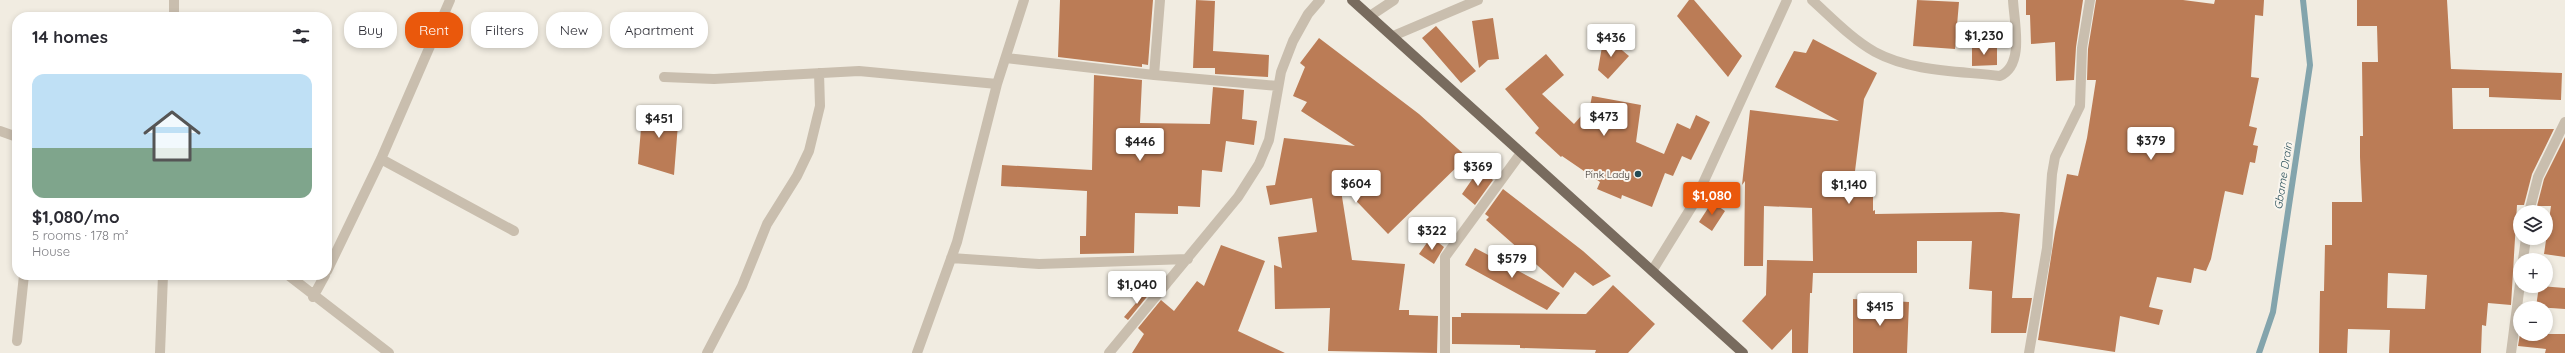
<!DOCTYPE html>
<html lang="en">
<head>
<meta charset="utf-8">
<style>
	:root { --surface:#fff; --page:#f2f2f3; --text:#2b2b33; --muted:#7c7c81; --line:#e1e1e2; --accent:#ea580c }
	body { margin:0; font-family:Quicksand,sans-serif; background:var(--page); color:var(--text); height:100vh; display:flex; flex-direction:column; font-size:15px; white-space:nowrap }
	* { box-sizing:border-box; margin:0 }
	p { font-size:13px; color:var(--muted) }
	.icon { flex:none; width:22px; height:22px; fill:none; stroke:currentColor; stroke-width:2; stroke-linecap:round; stroke-linejoin:round }
	.map { position:relative; flex:1; overflow:hidden }
	.sheet { position:absolute; left:12px; top:12px; width:320px; height:268px; display:flex; flex-direction:column; background:var(--surface); border-radius:16px; box-shadow:0 2px 6px #0003 }
	.sheet>* { flex:none }
	.top-card { position:absolute; left:344px; top:12px; width:380px; height:36px; display:flex; gap:8px }
	.controls { position:absolute; left:2513px; top:205px; display:grid; gap:8px }
	.controls a { display:grid; place-items:center; width:40px; height:40px; border-radius:50%; background:var(--surface); box-shadow:0 2px 6px #0003; font-size:20px }
	.price { position:absolute; translate:-50% -34px; padding:0 9px; border-radius:4px; background:#fff; color:#222; font-size:13px; line-height:26px; filter:drop-shadow(0 1px 2px #0008) }
	.price::after { content:''; position:absolute; left:50%; top:24px; width:12px; height:9px; margin-left:-6px; background:inherit; clip-path:polygon(0 0,100% 0,50% 100%) }
	.price.selected { background:var(--accent); color:#fff }
	ul { padding:0; list-style:none }
	li { display:grid; align-content:center; gap:8px; height:212px; padding:0 20px }
	li+li { border-top:1px solid var(--line) }
	li span { display:grid; place-items:center; height:124px; border-radius:12px; color:#555 }
	li>.icon { margin-inline-start:auto }
	span .icon { width:72px; height:72px; fill:#fffc; stroke-width:1 }
	li b { font-size:17px }
	h2 { display:flex; justify-content:space-between; align-items:center; height:48px; padding:0 20px; font-size:17px }
	.chip { padding:0 14px; border-radius:16px; background:var(--surface); box-shadow:0 2px 6px #0003; font-size:14px; line-height:36px }
	.chip.selected { background:var(--accent); color:#fff }
	.map>svg:first-child { display:block }
	.lines { fill:none; stroke-linecap:round; stroke-linejoin:round }
	.stream { stroke:#83a4ac; stroke-width:6 }
	.building { fill:#bb7c56; fill-rule:evenodd }
	.minor { stroke:#c9beae; stroke-width:10 }
	.major { stroke:#786b5e; stroke-width:10 }
	.poi-dot { fill:#254c56; stroke:#f9f5ee; stroke-width:1.5 }
	.labels { text-anchor:middle; stroke-width:4; stroke-linejoin:round; paint-order:stroke }
	.poi-label { font-size:10px; fill:#38312c; stroke:#f9f5ee; text-anchor:end }
	.water-label { font-size:11px; font-style:italic; fill:#254c56; stroke:#f9f5ee }
</style>
</head>
<body>
<div class="map">
<svg width="2565" height="353" viewBox="0 0 2565 353">
	<rect width="100%" height="100%" fill="#f1ece1"/>
	<g class="lines">
		<path class="stream" d="M2259,353L2273,312L2310,65L2303,0"/>
	</g>
	<path class="building" d="M1060,0H1153L1148,65L1142,64V67L1058,57Z
		M1196,0L1215,1L1213,51L1269,55L1268,77L1215,74V68H1193Z
		M1689,0H1694L1742,56L1728,77L1677,16Z
		M1917,0L1959,2L1955,49L1913,46Z
		M2026,0H2083L2076,47L2074,80L2056,81L2055,42L2031,44L2030,15H2026Z
		M2096,0H2183L2214,4L2215,0H2264L2263,16L2255,15L2251,77L2259,78L2249,126L2257,128L2253,145L2258,146L2255,163L2250,162L2243,195L2225,191L2211,259L2206,271L2194,268L2191,283L2157,277L2149,307L2163,310L2159,325L2120,316L2115,352L2038,340L2055,232L2067,174L2078,176L2087,138L2096,80H2087L2088,49Z
		M2357,0H2447L2451,69L2562,73L2561,100L2489,97V88H2452L2453,129H2554L2532,174L2524,205H2517L2511,305L2488,303L2486,326L2482,325L2481,353H2389L2390,330L2348,329L2347,353H2319L2320,291H2324L2325,245H2332V202H2362L2360,157V136H2363L2362,62H2378L2377,26H2357ZM2388,273L2427,275L2425,309L2387,308Z
		M1493,18L1499,59L1488,60L1479,68L1472,21Z
		M1436,26L1476,71L1461,83L1422,38Z
		M1604,35L1629,56L1608,79L1598,70Z
		M1319,38L1419,114L1467,157L1388,234L1340,184L1352,260L1405,264L1399,310H1409V315L1438,316L1437,353L1328,351L1330,308L1275,309L1274,265L1282,268L1278,237L1317,232L1312,198L1270,205L1266,186L1275,185L1284,138L1355,146L1301,111L1307,102L1293,96L1305,67L1300,63Z
		M1813,39L1877,73L1864,99L1855,171H1873V211L1875,210V214L2002,212L2020,214L2012,298H2032L2026,333H1991L1992,291L1969,289L1972,241H1917V273H1813L1812,293H1810L1808,353H1792V329L1772,350L1742,321L1766,295L1767,260L1813,261L1812,208L1764,206L1763,266H1744L1745,181L1742,185L1750,110L1839,121L1775,87L1794,51L1806,53Z
		M1972,47H1997V65L1972,66Z
		M1546,54L1564,75L1542,94L1574,124L1590,106L1592,96L1641,105L1636,142L1664,154L1677,123L1690,129L1696,115L1710,122L1691,160L1682,156L1673,176L1665,173L1652,207L1622,195L1621,199L1597,189L1600,182L1562,156L1561,157L1535,133L1539,128L1505,89Z
		M1094,75L1142,80L1140,123L1210,124L1213,87L1244,90L1242,119L1257,121L1254,145L1226,141L1222,172L1202,170L1200,207L1178,206V214L1135,213L1134,253L1080,254V236H1086L1087,191L1001,186L1002,165L1092,170Z
		M643,105L679,111L674,175L638,164Z
		M2565,137V257L2544,254L2551,206H2537L2544,179Z
		M1480,168L1493,180L1475,205L1462,194Z
		M1503,189L1583,251L1611,276L1593,286L1575,272L1563,288L1486,220L1489,217L1485,214Z
		M1712,202L1725,211L1712,231L1699,222Z
		M1431,237L1444,247L1434,264L1419,254Z
		M1221,245L1265,261L1238,331L1285,353H1132L1144,334L1138,328L1161,300L1174,311L1197,281L1204,286Z
		M1475,248L1560,293L1547,310L1465,265Z
		M1613,285L1655,324L1628,353H1595L1596,350L1520,348V345L1452,344V317H1461V313L1586,314Z
		M2539,286L2565,288V309L2536,307Z
		M1147,290L1150,293L1128,320L1124,317Z
		M1853,299L1909,302L1907,353H1853Z
		M2520,334H2565V353H2545L2546,349L2518,346Z"/>
	<g class="lines">
		<path class="minor" d="M1812,0C1832,18 1852,39 1875,52C1912,72 1960,71 2000,76C2025,65 2014,22 2013,0
			M1370,16L1394,0
			M174,17V0
			M1393,36L1478,0
			M1006,58L1154,75L1278,86
			M1154,75L1160,0
			M664,77L714,79L859,71L997,84
			M0,131L17,137
			M381,159L514,231
			M2529,212L2538,177L2565,122
			M951,258L1039,264L1188,259
			M2523,260L2526,238
			M327,271L381,159L450,0
			M1652,271L1694,203L1787,0
			M288,275L389,353
			M313,297L325,275
			M17,341L24,275
			M160,353L163,275
			M707,353L742,286L767,224L797,176L809,151L820,106L819,73
			M917,353L957,242L997,84L1024,0
			M1109,353L1238,197L1259,164L1269,140L1281,72L1293,41L1308,14L1320,0
			M1445,353V257L1521,153
			M2029,353L2047,248L2052,174L2055,157L2080,106L2082,48L2090,0
			M2511,353L2520,284"/>
		<path class="major" d="M1352,0L1743,353"/>
	</g>
	<circle class="poi-dot" cx="1638" cy="174" r="4"/>
	<g class="labels">
		<g class="poi-label">
			<text x="1630" y="178">Pink Lady</text>
		</g>
		<g class="water-label">
			<text transform="translate(2283 176) rotate(-81)" y="4">Gbame Drain</text>
		</g>
	</g>
</svg>
<div class="controls">
<a><svg class="icon" aria-label="layers" viewBox="0 0 24 24"><path d="M12 4l9 5-9 5-9-5zM3 14l9 5 9-5"/></svg></a>
<a>+</a>
<a>−</a>
</div>
<b class="price" style="left:1984px;top:56px">$1,230</b>
<b class="price" style="left:1611px;top:58px">$436</b>
<b class="price" style="left:1604px;top:137px">$473</b>
<b class="price" style="left:659px;top:139px">$451</b>
<b class="price" style="left:2151px;top:161px">$379</b>
<b class="price" style="left:1140px;top:162px">$446</b>
<b class="price" style="left:1478px;top:187px">$369</b>
<b class="price" style="left:1356px;top:204px">$604</b>
<b class="price" style="left:1849px;top:205px">$1,140</b>
<b class="price selected" style="left:1712px;top:216px">$1,080</b>
<b class="price" style="left:1432px;top:251px">$322</b>
<b class="price" style="left:1512px;top:279px">$579</b>
<b class="price" style="left:1137px;top:305px">$1,040</b>
<b class="price" style="left:1880px;top:327px">$415</b>
<div class="top-card">
<a class="chip">Buy</a>
<a class="chip selected">Rent</a>
<a class="chip">Filters</a>
<a class="chip">New</a>
<a class="chip">Apartment</a>
</div>
<section class="sheet">
<h2>14 homes<svg class="icon" aria-label="filters" viewBox="0 0 24 24"><path d="M4 7h16M4 17h16"/><circle cx="9" cy="7" r="2"/><circle cx="15" cy="17" r="2"/></svg></h2>
<ul>
<li><span style="background:linear-gradient(#bfe0f5 60%,#7fa58c 0)"><svg class="icon" aria-label="home" viewBox="0 0 24 24"><path d="M3 11l9-7 9 7M6 9v11h12V9"/></svg></span><div><b>$1,080/mo</b><p>5 rooms · 178 m²</p><p>House</p></div></li>
</ul>
</section>
</div>
</body>
</html>
